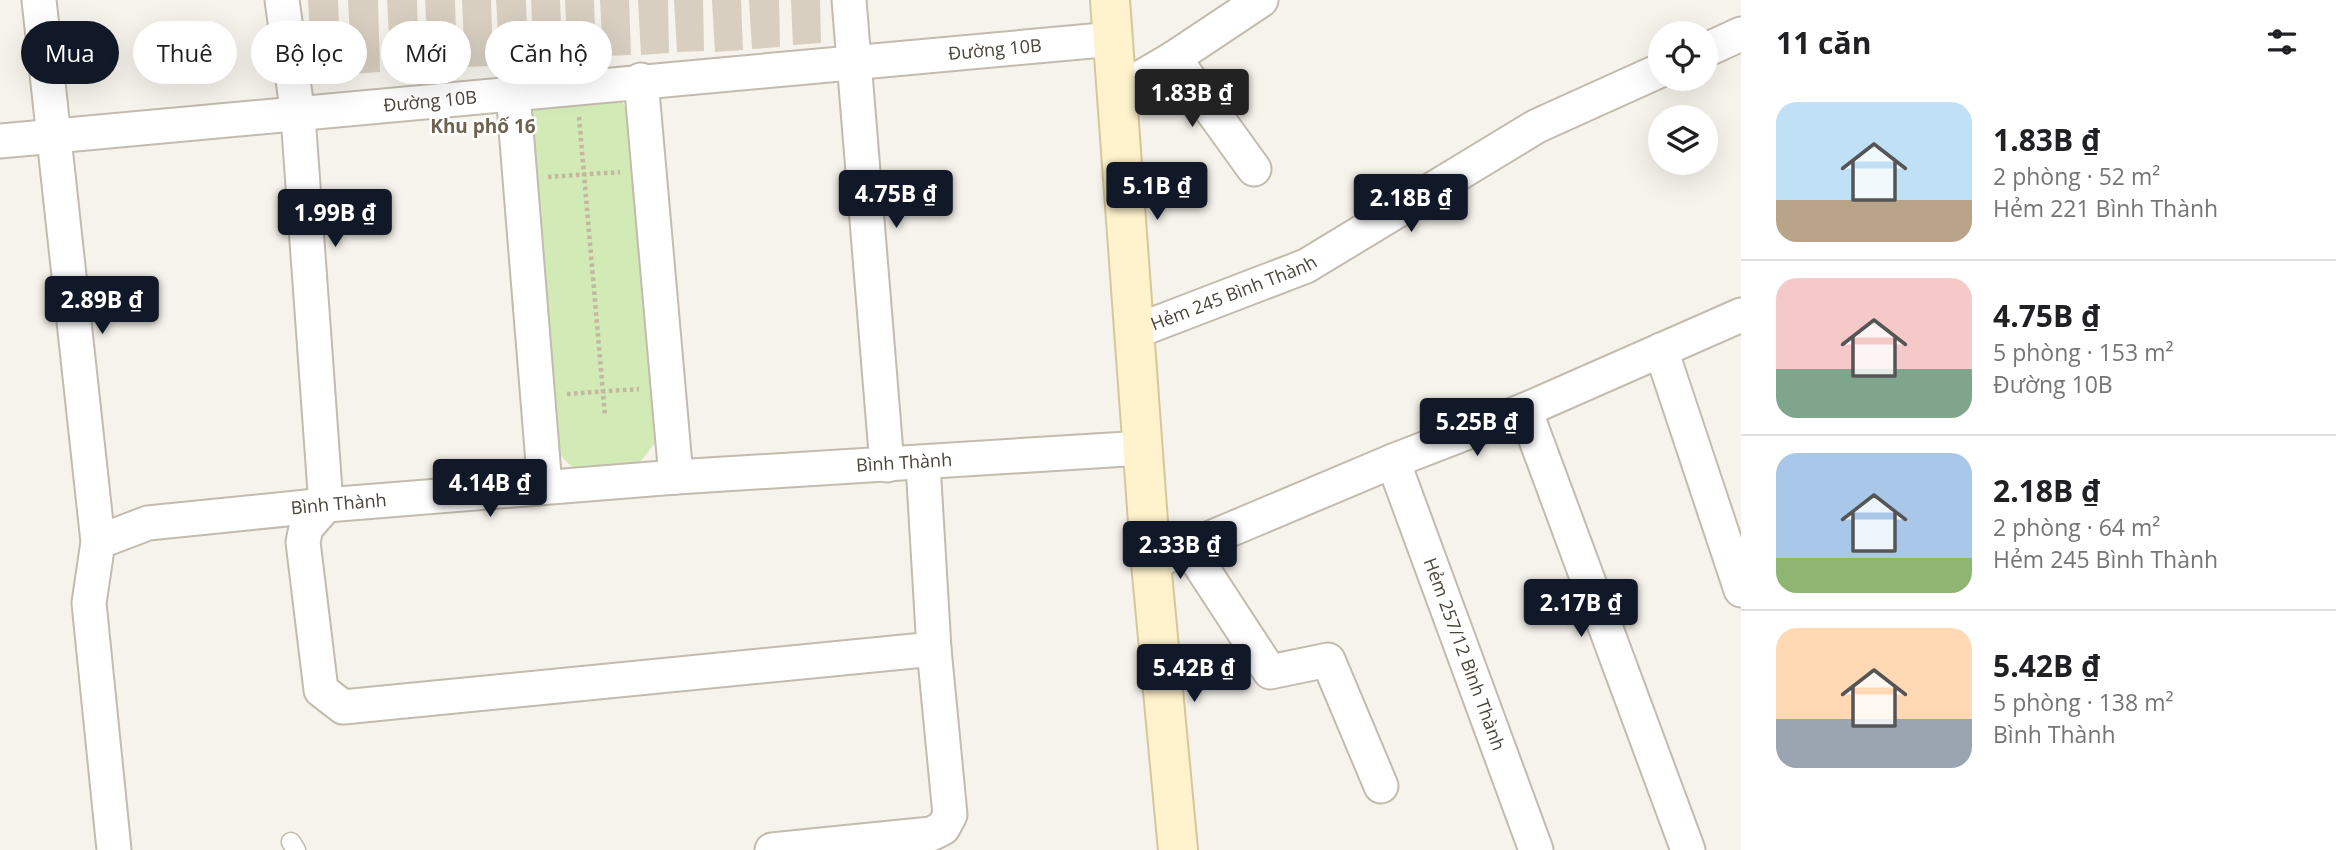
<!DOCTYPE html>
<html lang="vi">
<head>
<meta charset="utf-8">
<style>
	:root { --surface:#fff; --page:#f2f2f2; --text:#202124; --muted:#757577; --line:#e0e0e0; --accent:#111827 }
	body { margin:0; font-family:"Open Sans",sans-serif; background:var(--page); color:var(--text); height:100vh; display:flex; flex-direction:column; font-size:26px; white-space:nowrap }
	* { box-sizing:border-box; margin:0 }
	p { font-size:23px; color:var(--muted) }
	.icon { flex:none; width:38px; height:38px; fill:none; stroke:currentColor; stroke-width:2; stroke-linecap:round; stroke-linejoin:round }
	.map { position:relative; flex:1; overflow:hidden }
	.panel { display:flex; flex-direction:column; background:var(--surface); width:595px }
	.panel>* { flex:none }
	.banner { position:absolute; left:21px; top:21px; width:665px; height:63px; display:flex; gap:14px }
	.buttons { position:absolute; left:1648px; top:21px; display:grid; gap:14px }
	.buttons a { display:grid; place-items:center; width:70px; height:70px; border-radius:50%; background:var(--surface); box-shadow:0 7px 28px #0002; font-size:35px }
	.price { position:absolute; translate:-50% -60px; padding:0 16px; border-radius:7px; background:var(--accent); color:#fff; font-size:23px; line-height:46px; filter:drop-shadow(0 2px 4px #0008) }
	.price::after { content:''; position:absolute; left:50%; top:42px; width:21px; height:16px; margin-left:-10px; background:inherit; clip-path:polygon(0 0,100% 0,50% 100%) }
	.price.selected { background:#222; color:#fff }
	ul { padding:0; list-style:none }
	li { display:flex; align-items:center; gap:21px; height:175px; padding:0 35px }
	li+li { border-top:2px solid var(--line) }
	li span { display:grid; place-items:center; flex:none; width:196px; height:140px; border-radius:21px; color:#555 }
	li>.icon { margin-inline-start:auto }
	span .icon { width:84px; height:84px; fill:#fffc; stroke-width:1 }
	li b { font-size:30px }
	h2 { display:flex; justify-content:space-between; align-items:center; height:84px; padding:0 35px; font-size:30px }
	.chip { padding:0 24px; border-radius:32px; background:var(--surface); box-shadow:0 7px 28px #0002; font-size:24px; line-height:63px }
	.chip.selected { background:var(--accent); color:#fff }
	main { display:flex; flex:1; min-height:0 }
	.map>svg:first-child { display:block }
	.green { fill:#d2eab5 }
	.building { fill:#d8cfc1 }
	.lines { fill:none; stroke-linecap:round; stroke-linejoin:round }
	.lane-casing { stroke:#c2bbae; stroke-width:21 }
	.street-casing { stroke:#c2bbae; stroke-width:37 }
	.secondary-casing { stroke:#d6c79b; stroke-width:42 }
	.path { stroke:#c4b79f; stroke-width:4.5; stroke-dasharray:3.5 3.5; stroke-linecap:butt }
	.lane { stroke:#fff; stroke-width:18 }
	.street { stroke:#fff; stroke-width:33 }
	.secondary { stroke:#fff3cd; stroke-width:38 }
	.labels { text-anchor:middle; stroke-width:5; stroke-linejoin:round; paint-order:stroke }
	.street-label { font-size:18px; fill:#4b4439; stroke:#fff }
	.neighbourhood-label { font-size:19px; font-weight:bold; fill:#6e6250; stroke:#fff }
</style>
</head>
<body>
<main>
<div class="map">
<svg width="1741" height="850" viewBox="0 0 1741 850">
	<rect width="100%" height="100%" fill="#f6f3ec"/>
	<path class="green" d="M616,95L628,110L655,443L640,462L575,470L556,451L529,120L537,104Z"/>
	<path class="building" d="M308,0H338L341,75L313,77Z
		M348,0H378L380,72L352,74Z
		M387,0H417L419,69L391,71Z
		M425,0H455L457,68L429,70Z
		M462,0H491L493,66L465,67Z
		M496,0H526L528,62L500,64Z
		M531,0H560L562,59L534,61Z
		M565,0H594L596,57L568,59Z
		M600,0H629L631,55L603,56Z
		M638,0H668L669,53L641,55Z
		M674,0H703L704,51L677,52Z
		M712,0H741L743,50L715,52Z
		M749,0H779L780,47L752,49Z
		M791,0H820L821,43L793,45Z"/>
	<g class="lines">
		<defs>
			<path id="lane" d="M291,842L296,850"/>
			<g id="street">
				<path d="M39,0L98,542"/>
				<path d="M282,0L298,116L326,505L306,528L303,542L321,690L343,707L934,649"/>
				<path d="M849,0L887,465"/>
				<path d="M1706,50L1741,34"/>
				<path d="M1174,58L1254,169"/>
				<path d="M641,80L676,477"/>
				<path d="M1118,91L1174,58L1261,0"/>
				<path d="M513,92L545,487"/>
				<path id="s1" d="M0,141L1113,39"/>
				<path id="s2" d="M1134,332L1306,266L1537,126L1661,70"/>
				<path d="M1661,350L1741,590"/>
				<path d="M1525,410L1688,850"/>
				<path id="s3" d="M1393,461L1536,850"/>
				<path d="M1189,548L1270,672L1328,660L1381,786"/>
				<path d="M1151,563L1393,461L1525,410L1741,315"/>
				<path id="s4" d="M114,850L89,603L98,542L148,523L326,505L676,477L1143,448"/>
				<path d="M772,850L931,834L943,828L950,815L934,649L923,464"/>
			</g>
			<path id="secondary" d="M1110,0L1151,563L1178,850"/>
		</defs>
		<use href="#lane" class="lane-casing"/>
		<use href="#street" class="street-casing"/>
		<use href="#secondary" class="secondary-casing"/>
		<path class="path" d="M579,117L605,416
			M548,177L620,172
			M567,394L639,389"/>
		<use href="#lane" class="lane"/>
		<use href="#street" class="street"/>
		<use href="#secondary" class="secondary"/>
	</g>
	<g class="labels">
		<g class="street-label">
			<text dy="6" stroke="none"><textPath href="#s1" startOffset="999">Đường 10B</textPath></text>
			<text dy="6" stroke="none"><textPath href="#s1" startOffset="432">Đường 10B</textPath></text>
			<text dy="6" stroke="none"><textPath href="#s2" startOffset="107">Hẻm 245 Bình Thành</textPath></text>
			<text dy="6" stroke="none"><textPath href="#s4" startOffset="1122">Bình Thành</textPath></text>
			<text dy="6" stroke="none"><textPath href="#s4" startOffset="555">Bình Thành</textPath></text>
			<text dy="6" stroke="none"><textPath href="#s3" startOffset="206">Hẻm 257/12 Bình Thành</textPath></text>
		</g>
		<g class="neighbourhood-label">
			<text x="483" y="133">Khu phố 16</text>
		</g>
	</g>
</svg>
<div class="buttons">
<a><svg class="icon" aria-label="locate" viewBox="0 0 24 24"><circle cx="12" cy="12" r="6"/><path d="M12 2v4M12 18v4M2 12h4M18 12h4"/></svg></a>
<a><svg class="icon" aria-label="layers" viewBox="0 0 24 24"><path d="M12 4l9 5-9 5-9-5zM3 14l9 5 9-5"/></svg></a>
</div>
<b class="price selected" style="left:1192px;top:129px">1.83B ₫</b>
<b class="price" style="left:1157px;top:222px">5.1B ₫</b>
<b class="price" style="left:896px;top:230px">4.75B ₫</b>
<b class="price" style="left:1411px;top:234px">2.18B ₫</b>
<b class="price" style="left:335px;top:249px">1.99B ₫</b>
<b class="price" style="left:102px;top:336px">2.89B ₫</b>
<b class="price" style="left:1477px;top:458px">5.25B ₫</b>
<b class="price" style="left:490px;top:519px">4.14B ₫</b>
<b class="price" style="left:1180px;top:581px">2.33B ₫</b>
<b class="price" style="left:1581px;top:639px">2.17B ₫</b>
<b class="price" style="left:1194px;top:704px">5.42B ₫</b>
<div class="banner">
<a class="chip selected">Mua</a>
<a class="chip">Thuê</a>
<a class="chip">Bộ lọc</a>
<a class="chip">Mới</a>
<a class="chip">Căn hộ</a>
</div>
</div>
<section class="panel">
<h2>11 căn<svg class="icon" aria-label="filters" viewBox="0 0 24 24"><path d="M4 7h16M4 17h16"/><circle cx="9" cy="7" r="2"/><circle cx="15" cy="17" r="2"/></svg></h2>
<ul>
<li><span style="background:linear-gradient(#bfe0f5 70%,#b9a48a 0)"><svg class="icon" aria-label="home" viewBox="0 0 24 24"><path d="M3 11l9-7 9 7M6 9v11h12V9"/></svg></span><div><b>1.83B ₫</b><p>2 phòng · 52 m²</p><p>Hẻm 221 Bình Thành</p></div></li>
<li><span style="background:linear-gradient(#f6c9c9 65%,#7fa58c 0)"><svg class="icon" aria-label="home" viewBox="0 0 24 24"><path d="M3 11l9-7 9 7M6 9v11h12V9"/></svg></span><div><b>4.75B ₫</b><p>5 phòng · 153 m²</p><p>Đường 10B</p></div></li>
<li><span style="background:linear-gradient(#a9c7e8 75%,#8fb573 0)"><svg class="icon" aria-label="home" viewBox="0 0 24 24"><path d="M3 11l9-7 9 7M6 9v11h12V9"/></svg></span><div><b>2.18B ₫</b><p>2 phòng · 64 m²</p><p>Hẻm 245 Bình Thành</p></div></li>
<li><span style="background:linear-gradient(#ffd9b3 65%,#9aa5b1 0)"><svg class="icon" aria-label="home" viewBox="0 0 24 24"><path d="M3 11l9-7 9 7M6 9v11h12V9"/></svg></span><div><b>5.42B ₫</b><p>5 phòng · 138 m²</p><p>Bình Thành</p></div></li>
</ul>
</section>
</main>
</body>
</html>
